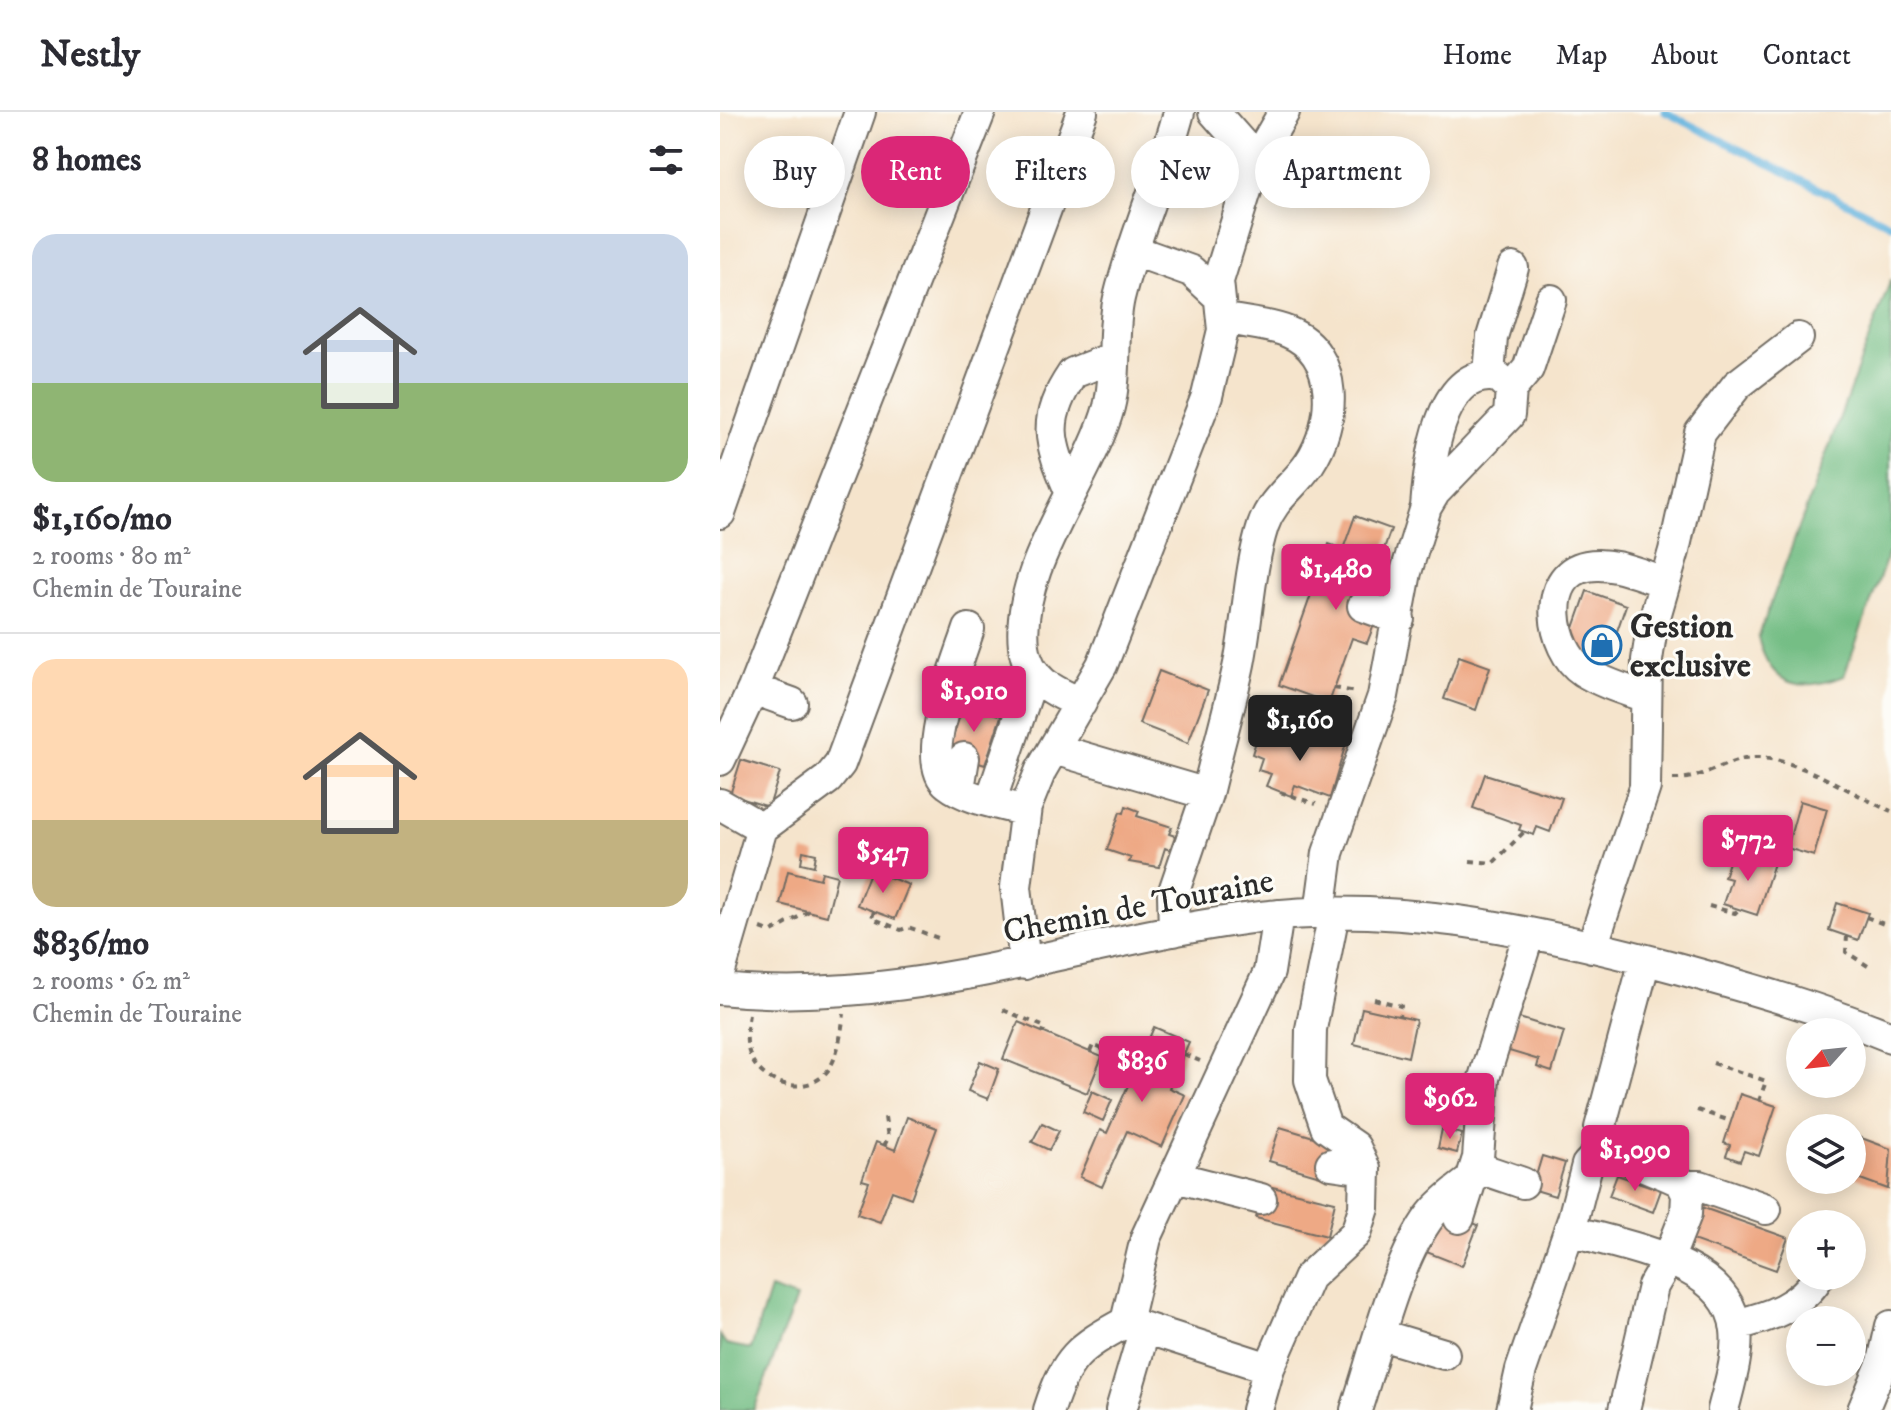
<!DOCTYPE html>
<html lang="en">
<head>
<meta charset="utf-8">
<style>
	:root { --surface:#fff; --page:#f2f2f3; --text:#2b2b33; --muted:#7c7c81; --line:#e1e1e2; --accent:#db2777 }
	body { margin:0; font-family:"IM FELL DW Pica",serif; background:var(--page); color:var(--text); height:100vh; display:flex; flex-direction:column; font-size:30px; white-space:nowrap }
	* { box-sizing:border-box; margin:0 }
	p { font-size:26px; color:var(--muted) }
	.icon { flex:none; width:44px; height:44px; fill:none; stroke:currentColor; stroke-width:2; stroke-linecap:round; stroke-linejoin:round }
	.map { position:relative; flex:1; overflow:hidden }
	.side { display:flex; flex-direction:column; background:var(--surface); width:720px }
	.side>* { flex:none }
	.banner { position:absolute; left:24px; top:24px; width:760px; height:72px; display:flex; gap:16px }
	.needle { width:52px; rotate:243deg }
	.buttons { position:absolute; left:1066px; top:906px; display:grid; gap:16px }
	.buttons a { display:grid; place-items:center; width:80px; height:80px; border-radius:50%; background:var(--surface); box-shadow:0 4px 20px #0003; font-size:40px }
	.price { position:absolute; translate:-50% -68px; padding:0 18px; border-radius:8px; background:var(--accent); color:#fff; font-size:26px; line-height:52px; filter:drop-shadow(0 2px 4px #0008) }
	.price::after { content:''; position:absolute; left:50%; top:48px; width:24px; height:18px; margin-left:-12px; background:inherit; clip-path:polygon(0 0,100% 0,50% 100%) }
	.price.on { background:#222; color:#fff }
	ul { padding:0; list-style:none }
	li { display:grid; align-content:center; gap:16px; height:424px; padding:0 32px }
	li+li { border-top:2px solid var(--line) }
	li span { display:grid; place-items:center; height:248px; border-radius:24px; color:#555 }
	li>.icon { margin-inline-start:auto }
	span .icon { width:144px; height:144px; fill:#fffc; stroke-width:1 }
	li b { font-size:34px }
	h2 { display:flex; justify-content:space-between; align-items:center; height:96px; padding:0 32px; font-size:34px }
	.chip { padding:0 28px; border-radius:36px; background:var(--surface); box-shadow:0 4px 20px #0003; font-size:28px; line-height:72px }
	.chip.on { background:var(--accent); color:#fff }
	header { display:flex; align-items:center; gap:48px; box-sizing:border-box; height:112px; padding:0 40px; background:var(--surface); border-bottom:2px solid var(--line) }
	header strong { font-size:38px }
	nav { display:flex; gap:44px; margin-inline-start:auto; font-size:28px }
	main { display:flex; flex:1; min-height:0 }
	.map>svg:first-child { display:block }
	.forest { fill:#74be85; stroke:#507458; stroke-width:2 }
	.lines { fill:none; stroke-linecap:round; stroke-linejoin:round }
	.stream { stroke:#63b2dd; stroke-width:7 }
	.building { fill:#eea985 }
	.minor-casing { stroke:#726c63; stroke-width:34 }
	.path { stroke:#726c63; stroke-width:4; stroke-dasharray:6 6; stroke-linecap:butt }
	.minor { stroke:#fff; stroke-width:30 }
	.labels { text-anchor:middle; stroke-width:6; stroke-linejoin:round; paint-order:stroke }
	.poi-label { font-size:34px; font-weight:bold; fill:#2b2b2b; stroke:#fdfcf7; text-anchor:start }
	.street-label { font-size:34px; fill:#2b2b2b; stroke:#fdfcf7 }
</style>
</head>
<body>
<header>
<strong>Nestly</strong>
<nav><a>Home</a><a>Map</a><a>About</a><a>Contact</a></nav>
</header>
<main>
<section class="side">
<h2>8 homes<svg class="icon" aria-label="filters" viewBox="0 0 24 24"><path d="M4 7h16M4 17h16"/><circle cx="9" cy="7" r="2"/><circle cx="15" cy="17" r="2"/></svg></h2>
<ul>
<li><span style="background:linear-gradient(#c9d6e8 60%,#8fb573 0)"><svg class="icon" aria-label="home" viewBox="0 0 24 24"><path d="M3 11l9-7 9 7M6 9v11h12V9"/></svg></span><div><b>$1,160/mo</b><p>2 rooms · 80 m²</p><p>Chemin de Touraine</p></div></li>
<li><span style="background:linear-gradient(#ffd9b3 65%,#c2b280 0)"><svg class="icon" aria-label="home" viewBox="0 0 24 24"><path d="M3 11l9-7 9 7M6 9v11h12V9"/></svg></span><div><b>$836/mo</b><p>2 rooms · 62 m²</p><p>Chemin de Touraine</p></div></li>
</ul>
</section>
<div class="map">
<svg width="1171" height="1298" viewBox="0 0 1171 1298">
	<rect width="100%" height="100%" fill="#fdfcf7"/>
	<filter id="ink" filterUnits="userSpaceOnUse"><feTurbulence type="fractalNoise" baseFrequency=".0125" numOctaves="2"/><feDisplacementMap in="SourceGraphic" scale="16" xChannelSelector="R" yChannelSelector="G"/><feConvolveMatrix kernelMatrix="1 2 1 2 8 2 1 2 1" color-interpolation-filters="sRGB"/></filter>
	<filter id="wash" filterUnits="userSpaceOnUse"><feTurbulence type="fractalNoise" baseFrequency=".006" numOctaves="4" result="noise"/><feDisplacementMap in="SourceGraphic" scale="32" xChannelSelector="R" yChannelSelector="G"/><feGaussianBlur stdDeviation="1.8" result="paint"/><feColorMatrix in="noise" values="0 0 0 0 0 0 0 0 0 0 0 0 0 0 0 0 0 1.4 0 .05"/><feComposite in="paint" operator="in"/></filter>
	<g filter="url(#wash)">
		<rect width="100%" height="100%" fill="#f5e4cc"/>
		<path class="forest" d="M1171,167V434L1124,564C1079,581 1051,575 1038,526Z
			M50,1177L76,1186L34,1298H0V1223L6,1232L31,1237Z"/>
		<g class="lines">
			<path class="stream" d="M945,0L1171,113"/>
		</g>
		<g id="blocks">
			<path class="building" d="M635,404L671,417L640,504L655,510L647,531L632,526L609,591L559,573L609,432L623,437Z
				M867,479L906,493L887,548L848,533Z
				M739,544L770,555L756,598L724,587Z
				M439,559L488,578L468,631L419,612Z
				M244,591L281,604L265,653L228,641Z
				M540,617L589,635L594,620L626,631L610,686L575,673L571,684L546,674L551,662L538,658L542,646L532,642Z
				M21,648L60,660L49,695L10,683Z
				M765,662L842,686L830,720L817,715L814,723L799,718L801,713L753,696Z
				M1080,689L1107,697L1094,744L1067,736Z
				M406,694L419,699L417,704L452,715L449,722L455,724L450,738L445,736L439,755L409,750L411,746L387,738L400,700L404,701Z
				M83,739L96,742L94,754L81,751Z
				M1041,743L1055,748L1037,803L1003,792L1011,767L1004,765L1011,744L1030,750L1031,745L1040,747Z
				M151,758L189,773L175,807L137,793Z
				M68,759L100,767L102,760L117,764L107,804L60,792Z
				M1117,791L1148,801L1138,828L1109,818Z
				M642,896L696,908L688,945L634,932Z
				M796,905L844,920L832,960L817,955L819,948L786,938Z
				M298,910L382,945L367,981L283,947Z
				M434,915L469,930L449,976L465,983L442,1035L407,1019L382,1075L360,1065L380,1018L387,1021Z
				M260,949L279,957L268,987L248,979Z
				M372,979L392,988L383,1009L363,1000Z
				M1020,982L1056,994L1039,1044L1024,1039L1020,1049L1006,1044L1010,1033L1004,1031Z
				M187,1005L217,1016L191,1086L172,1079L160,1110L137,1102L149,1070L142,1068L156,1030L175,1038Z
				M322,1011L339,1019L329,1038L312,1030Z
				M560,1015L617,1032L607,1066L549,1049Z
				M722,1017L742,1022L737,1041L718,1036Z
				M1136,1024L1171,1037L1168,1077L1132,1064V1035Z
				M822,1044L845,1051L835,1084L812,1077Z
				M897,1063L941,1078L933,1100L889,1084Z
				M544,1073L615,1090L607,1124L536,1106Z
				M978,1094L1068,1126L1056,1158L967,1126Z
				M720,1098L758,1113L742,1154L704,1139Z"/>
		</g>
	</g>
	<g filter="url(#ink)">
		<use href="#blocks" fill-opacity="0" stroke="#726c63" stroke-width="2"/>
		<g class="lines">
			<defs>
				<path id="minor" d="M532,47L546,45L631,57
					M532,47L542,38L564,0
					M415,139L471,159L497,183
					M769,263L772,225L793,156
					M791,277L808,257L831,188
					M350,379C329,330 321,308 353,261L394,245
					M0,401L140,0
					M643,494L679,507
					M249,517C239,548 197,649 228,672C247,687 282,692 305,699
					M33,577L72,591
					M926,585C906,578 882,571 863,559C831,538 820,463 867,454C892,449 921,463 945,470
					M361,591C333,579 308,568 304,534C295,454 369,368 389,295C398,259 391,221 399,186C414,123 443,62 459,0
					M334,637L487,682L453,782L454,819
					M0,648L33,577L260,0
					M239,677L244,646
					M487,682C497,639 510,595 519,552C528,507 529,458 543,414C552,387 574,374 589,352C616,312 621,242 568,220C549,212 524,211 503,206
					M271,688L314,560
					M0,692L42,716
					M600,801L608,741L663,584L686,460L706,395L715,380L789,303L791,277L778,265C718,253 709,357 706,395
					M558,803L549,860L426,1126L406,1210L549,1256L589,1165L636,1121L644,1096L645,1057L635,1035L606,1015L590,968L591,917L614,801
					M872,835L925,675L927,548L932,515L954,439L980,321L1017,273L1078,226
					M305,852L296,775L306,695L321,658L382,553L487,284L503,218L498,169L534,53L531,42L494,0
					M0,859L42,716L108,667L120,652L362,0
					M0,877C186,896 344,832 524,807C668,786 814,818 953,855C1026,875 1100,896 1171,925
					M611,1052L645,1057
					M756,1055L803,1071
					M455,1065L541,1087
					M964,1074H980L1046,1097
					M739,1106L758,1046L764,966L809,821
					M849,1118C902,1134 1009,1149 1016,1218C1019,1243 1009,1274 1003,1298
					M1015,1213C1049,1205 1080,1195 1099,1164
					M661,1223L724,1242
					M329,1298C346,1245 358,1236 406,1210
					M401,1298L425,1216
					M537,1298L549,1256
					M636,1298C655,1241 676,1149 711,1103C723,1088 739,1077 753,1066
					M792,1298L801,1258L853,1107L867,1053L887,1032
					M904,1298L933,1174L948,1148L966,1102L967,1082L961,1070C935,1055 888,1048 880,1016L925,848
					M1143,1298L1163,1250L1171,1214"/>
			</defs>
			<use href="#minor" class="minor-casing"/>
			<path class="path" d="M614,576L636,580
				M953,667C980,668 999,652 1025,647C1070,639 1130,682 1171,699
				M560,680L596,692
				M750,749L773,751L804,720
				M989,794L1015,801L1019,797
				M154,799L152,806L181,818L188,815L218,826
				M1146,805L1164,812
				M41,816L52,820L89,799
				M1127,824L1126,840L1148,854
				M654,887L681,894L679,904
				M283,898L325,915L323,920
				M29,902C27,915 25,928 29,940C38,973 88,987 109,957C119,941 121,920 124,902
				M370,940L373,933L394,942
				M464,942L480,949
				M993,951L1046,969L1039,989
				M977,998L1011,1009
				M164,1034L168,1026L165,1005"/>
			<use href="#minor" class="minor"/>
		</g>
	</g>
	<defs>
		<symbol id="shop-ring" viewBox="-11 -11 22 22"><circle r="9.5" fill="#fdfcf7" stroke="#1f6fb2" stroke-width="1.5"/><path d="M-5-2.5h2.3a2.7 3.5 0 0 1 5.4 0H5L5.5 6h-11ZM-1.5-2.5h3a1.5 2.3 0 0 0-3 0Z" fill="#1f6fb2"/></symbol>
	</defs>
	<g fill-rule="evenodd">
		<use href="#shop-ring" x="860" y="511" width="44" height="44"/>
	</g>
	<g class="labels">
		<g class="poi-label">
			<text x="910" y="525">Gestion<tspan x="910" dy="39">exclusive</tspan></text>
		</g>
		<g class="street-label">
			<text transform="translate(418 793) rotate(-11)" y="12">Chemin de Touraine</text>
		</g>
	</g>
</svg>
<div class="buttons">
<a><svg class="needle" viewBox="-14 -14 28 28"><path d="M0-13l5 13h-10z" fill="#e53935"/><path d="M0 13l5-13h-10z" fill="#7c7c81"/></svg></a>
<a><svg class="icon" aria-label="layers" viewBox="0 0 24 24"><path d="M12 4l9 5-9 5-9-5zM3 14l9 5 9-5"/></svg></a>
<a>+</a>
<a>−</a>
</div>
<b class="price" style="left:616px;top:500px">$1,480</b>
<b class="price" style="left:254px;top:622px">$1,010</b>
<b class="price on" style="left:580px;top:651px">$1,160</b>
<b class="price" style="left:1028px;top:771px">$772</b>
<b class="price" style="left:163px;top:783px">$547</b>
<b class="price" style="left:422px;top:992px">$836</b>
<b class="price" style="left:730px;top:1029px">$962</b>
<b class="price" style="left:915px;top:1081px">$1,090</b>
<div class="banner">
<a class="chip">Buy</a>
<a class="chip on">Rent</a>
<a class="chip">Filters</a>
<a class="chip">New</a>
<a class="chip">Apartment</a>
</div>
</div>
</main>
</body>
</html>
